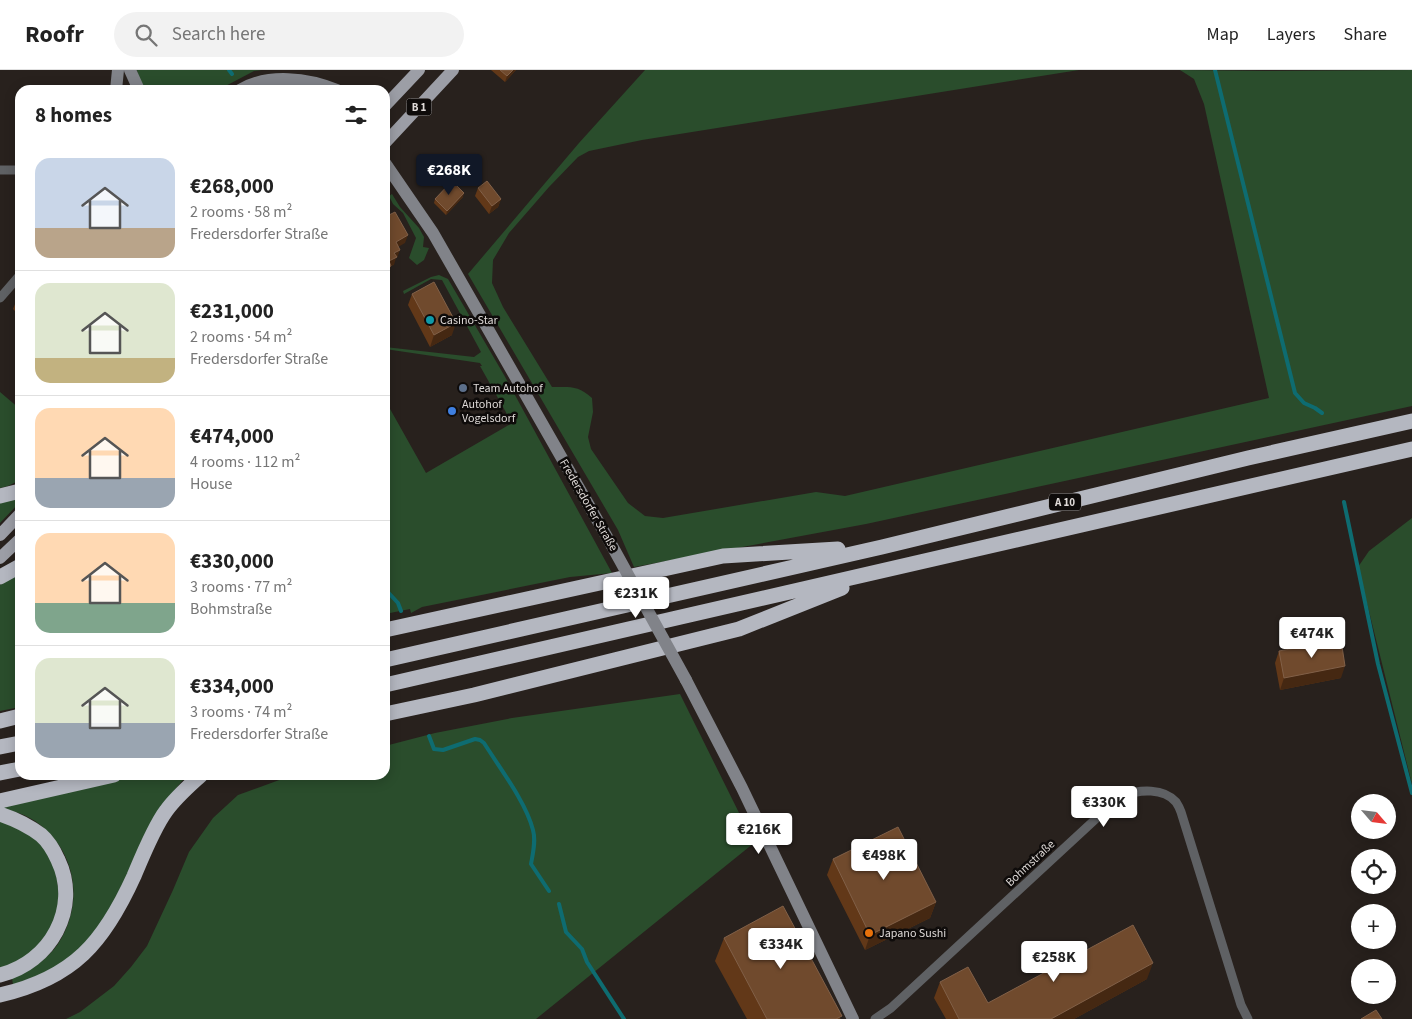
<!DOCTYPE html>
<html lang="en">
<head>
<meta charset="utf-8">
<style>
	:root { --surface:#fff; --page:#f2f2f2; --text:#222; --muted:#767676; --line:#e0e0e0; --accent:#111827 }
	body { margin:0; font-family:"Source Sans 3",sans-serif; background:var(--page); color:var(--text); height:100vh; display:flex; flex-direction:column; font-size:19px; white-space:nowrap }
	* { box-sizing:border-box; margin:0 }
	p { font-size:16px; color:var(--muted) }
	.icon { flex:none; width:28px; height:28px; fill:none; stroke:currentColor; stroke-width:2; stroke-linecap:round; stroke-linejoin:round }
	.map { position:relative; flex:1; overflow:hidden }
	.side { position:absolute; left:15px; top:15px; width:375px; height:695px; display:flex; flex-direction:column; background:var(--surface); border-radius:15px; box-shadow:0 2px 12px #0003 }
	.side>* { flex:none }
	.needle { width:32px; rotate:118deg }
	.buttons { position:absolute; left:1351px; top:724px; display:grid; gap:10px }
	.buttons a { display:grid; place-items:center; width:45px; height:45px; border-radius:50%; background:var(--surface); box-shadow:0 2px 12px #0003; font-size:25px }
	.price { position:absolute; translate:-50% -42px; padding:0 11px; border-radius:5px; background:#fff; color:#222; font-size:16px; line-height:32px; filter:drop-shadow(0 1px 2px #0008) }
	.price::after { content:''; position:absolute; left:50%; top:30px; width:15px; height:11px; margin-left:-8px; background:inherit; clip-path:polygon(0 0,100% 0,50% 100%) }
	.price.active { background:var(--accent); color:#fff }
	ul { padding:0; list-style:none }
	li { display:flex; align-items:center; gap:15px; height:125px; padding:0 20px }
	li+li { border-top:1px solid var(--line) }
	li span { display:grid; place-items:center; flex:none; width:140px; height:100px; border-radius:15px; color:#555 }
	li>.icon { margin-inline-start:auto }
	span .icon { width:60px; height:60px; fill:#fffc; stroke-width:1 }
	li b { font-size:21px }
	h2 { display:flex; justify-content:space-between; align-items:center; height:60px; padding:0 20px; font-size:21px }
	header { display:flex; align-items:center; gap:30px; box-sizing:border-box; height:70px; padding:0 25px; background:var(--surface); border-bottom:1px solid var(--line) }
	header strong { font-size:24px }
	nav { display:flex; gap:28px; margin-inline-start:auto; font-size:18px }
	.search { width:350px; height:45px; background:var(--page); display:flex; align-items:center; gap:12px; box-sizing:border-box; padding:0 18px; border-radius:28px; color:var(--muted); font-size:19px }
	.map>svg:first-child { display:block }
	.green { fill:#2a4d2c }
	.lines { fill:none; stroke-linecap:round; stroke-linejoin:round }
	.stream { stroke:#0e6c71; stroke-width:4 }
	.street { stroke:#5f6164; stroke-width:9 }
	.secondary { stroke:#818389; stroke-width:12 }
	.primary { stroke:#9c9ea6; stroke-width:12 }
	.highway { stroke:#b4b7c0; stroke-width:15 }
	.secondary-bridge { stroke:#818389; stroke-width:12 }
	.wall { fill:#623818 }
	.shaded-wall { fill:#452812 }
	.building { fill:#704a2d; stroke:#816048 }
	.culture-dot { fill:#0f9aa8; stroke:#0e0b0a; stroke-width:2 }
	.service-dot { fill:#5c6f8a; stroke:#0e0b0a; stroke-width:2 }
	.shop-dot { fill:#3f7fe0; stroke:#0e0b0a; stroke-width:2 }
	.food-dot { fill:#e8710a; stroke:#0e0b0a; stroke-width:2 }
	.labels { text-anchor:middle; stroke-width:5; stroke-linejoin:round; paint-order:stroke }
	.shield { fill:#0e0b0a; stroke:#a09c9a; stroke-width:1 }
	.shield-label { font-size:11px; font-weight:bold; fill:#dfdad8 }
	.poi-label { font-size:12px; fill:#dfdad8; stroke:#0e0b0a; text-anchor:start }
	.street-label { font-size:12px; fill:#dfdad8; stroke:#0e0b0a }
</style>
</head>
<body>
<header>
<strong>Roofr</strong>
<div class="search"><svg class="icon" aria-label="search" viewBox="0 0 24 24"><circle cx="10" cy="10" r="6"/><path d="M15 15l6 6"/></svg>Search here</div>
<nav><a>Map</a><a>Layers</a><a>Share</a></nav>
</header>
<div class="map">
<svg width="1412" height="949" viewBox="0 0 1412 949">
	<rect width="100%" height="100%" fill="#28211d"/>
	<path class="green" d="M137,0H262L254,1L218,20H142Z
		M645,0H1079L642,70L589,81L578,87L549,117L509,163L493,190L492,213L503,237L552,317C570,317 578,315 592,328L593,342L588,367L591,379L628,433L645,446L663,448L816,422L845,426L1269,328L1204,34L1194,9L1180,0L1266,1L1412,0V336L866,454L634,497L618,460L468,204L579,73Z
		M392,124L400,137L419,158L424,167L423,177L429,178L424,190L417,195L409,188L416,168L403,143L393,134L389,126Z
		M439,205L448,209L504,305L612,503L570,507L422,537L411,543L410,539L385,544V330L426,403L512,353L480,296H482L480,293L385,279V277L474,287L481,282L442,210L431,209L404,224L403,221L431,207Z
		M0,322L20,339V410L8,416L0,418Z
		M9,429H20V432L0,453V432Z
		M1412,448V714L1358,497L1369,481Z
		M20,503V637L0,641V515Z
		M680,624L754,773L536,949H66L80,942L114,916L131,897L147,876L173,820L189,782L213,748L238,725L293,705H385V676L435,663L512,648Z
		M131,705H189L182,711L163,735L102,854L86,873L66,890L49,901L13,915L12,908C29,901 47,890 58,874C84,834 77,783 39,754C28,745 14,741 0,738V735Z
		M0,750L20,758L38,770L50,787L56,801L60,834L54,855L29,886L0,900Z"/>
	<g class="lines">
		<path class="stream" d="M229,0L232,4
			M1215,0L1295,323L1304,333L1315,338L1322,343
			M1344,432L1378,594L1412,723
			M385,519L398,533L401,541
			M429,666L434,679L443,680L475,669L480,670L484,673C499,697 526,732 533,760C536,771 533,783 531,794L549,821
			M559,834L566,862L582,879L587,892L624,949"/>
		<path class="street" d="M0,100H20
			M0,228L20,205
			M875,949L891,938L1100,745C1108,739 1116,730 1124,726C1139,719 1164,718 1176,732C1178,735 1180,739 1181,742L1241,935L1248,949"/>
		<path class="secondary" d="M130,0L139,20
			M116,20L118,0
			M240,20C268,3 308,8 337,20
			M385,93L433,163L611,474
			M686,610L742,718L853,949"/>
		<path class="primary" d="M385,36L419,0
			M385,73L453,0
			M0,465L20,444
			M0,488L20,469"/>
		<path class="highway" d="M0,426L20,421
			M0,507L20,496
			M385,560L723,486L838,479
			M385,590L882,477L1248,388L1412,351
			M385,615L1412,379
			M385,644L474,625L739,559L842,518
			M0,651L20,646
			M0,677L20,673
			M0,703L20,699
			M0,731L114,705
			M0,744C15,749 28,755 41,765C48,771 54,781 58,790C81,838 50,893 0,905
			M0,925C74,908 104,872 134,806C142,787 154,757 166,741C176,727 189,716 201,705"/>
		<path class="secondary-bridge" d="M611,474L686,610"/>
	</g>
	<path class="wall" d="M491,0H516L505,12Z
		M468,98L456,111L449,105L451,101Z
		M478,118L501,129L498,137L489,144L475,126Z
		M463,127L446,145L434,133L435,129Z
		M20,222V246L13,239L19,224Z
		M412,224L452,265L430,277L408,235Z
		M1279,581L1341,608L1280,620L1275,593Z
		M833,789L936,832L930,848L865,880L827,805Z
		M724,868L841,949H747L715,891Z
		M1147,909L1074,949H946L934,928L940,912L988,933Z"/>
	<path class="shaded-wall" d="M513,0H516L505,12L507,6Z
		M469,94L468,98L456,111L458,108Z
		M464,123L463,127L446,145L447,141Z
		M501,129L498,137L489,144L492,136Z
		M408,165L405,173L393,180L396,172Z
		M400,180L397,188H396L394,195L391,196L388,204L385,206V199L389,191L394,183Z
		M456,253L452,265L430,277L434,265Z
		M1345,596L1341,608L1280,620L1284,608Z
		M936,832L930,848L865,880L870,865Z
		M1153,893L1147,909L1074,949H1051Z"/>
	<path class="building" d="M500,0H513L507,6Z
		M462,88L469,94L458,108L451,101Z
		M452,111L464,123L447,141L435,129Z
		M487,111L501,129L492,136L478,118Z
		M395,142L408,165L396,172L400,180L394,183L397,187L389,191L391,196L385,199V147Z
		M434,212L456,253L434,265L412,224Z
		M1341,570L1345,596L1284,608L1279,581Z
		M898,757L936,832L870,865L833,789Z
		M783,836L842,946L836,949H767L724,868Z
		M1133,855L1153,893L1051,949H959L940,912L968,897L988,933Z
		M1376,940L1382,949H1361Z"/>
	<circle class="culture-dot" cx="430" cy="250" r="5"/>
	<circle class="service-dot" cx="463" cy="318" r="5"/>
	<circle class="shop-dot" cx="452" cy="341" r="5"/>
	<circle class="food-dot" cx="869" cy="863" r="5"/>
	<g class="labels">
		<g class="shield">
			<rect x="406.5" y="28.5" width="25" height="17" rx="4"/>
			<rect x="1049" y="423.5" width="32" height="17" rx="4"/>
		</g>
		<g class="shield-label">
			<text x="419" y="41">B 1</text>
			<text x="1065" y="436">A 10</text>
		</g>
		<g class="poi-label">
			<text x="440" y="254">Casino-Star</text>
			<text x="473" y="322">Team Autohof</text>
			<text x="462" y="338">Autohof<tspan x="462" dy="14">Vogelsdorf</tspan></text>
			<text x="879" y="867">Japano Sushi</text>
		</g>
		<g class="street-label">
			<text transform="translate(589 435) rotate(60)" y="4">Fredersdorfer Straße</text>
			<text transform="translate(1030 793) rotate(-43)" y="4">Bohmstraße</text>
		</g>
	</g>
</svg>
<div class="buttons">
<a><svg class="needle" viewBox="-14 -14 28 28"><path d="M0-13l5 13h-10z" fill="#e53935"/><path d="M0 13l5-13h-10z" fill="#767676"/></svg></a>
<a><svg class="icon" aria-label="locate" viewBox="0 0 24 24"><circle cx="12" cy="12" r="6"/><path d="M12 2v4M12 18v4M2 12h4M18 12h4"/></svg></a>
<a>+</a>
<a>−</a>
</div>
<b class="price active" style="left:449px;top:126px">€268K</b>
<b class="price" style="left:636px;top:549px">€231K</b>
<b class="price" style="left:1312px;top:589px">€474K</b>
<b class="price" style="left:1104px;top:758px">€330K</b>
<b class="price" style="left:759px;top:785px">€216K</b>
<b class="price" style="left:884px;top:811px">€498K</b>
<b class="price" style="left:781px;top:900px">€334K</b>
<b class="price" style="left:1054px;top:913px">€258K</b>
<section class="side">
<h2>8 homes<svg class="icon" aria-label="filters" viewBox="0 0 24 24"><path d="M4 7h16M4 17h16"/><circle cx="9" cy="7" r="2"/><circle cx="15" cy="17" r="2"/></svg></h2>
<ul>
<li><span style="background:linear-gradient(#c9d6e8 70%,#b9a48a 0)"><svg class="icon" aria-label="home" viewBox="0 0 24 24"><path d="M3 11l9-7 9 7M6 9v11h12V9"/></svg></span><div><b>€268,000</b><p>2 rooms · 58 m²</p><p>Fredersdorfer Straße</p></div></li>
<li><span style="background:linear-gradient(#dfe7d0 75%,#c2b280 0)"><svg class="icon" aria-label="home" viewBox="0 0 24 24"><path d="M3 11l9-7 9 7M6 9v11h12V9"/></svg></span><div><b>€231,000</b><p>2 rooms · 54 m²</p><p>Fredersdorfer Straße</p></div></li>
<li><span style="background:linear-gradient(#ffd9b3 70%,#9aa5b1 0)"><svg class="icon" aria-label="home" viewBox="0 0 24 24"><path d="M3 11l9-7 9 7M6 9v11h12V9"/></svg></span><div><b>€474,000</b><p>4 rooms · 112 m²</p><p>House</p></div></li>
<li><span style="background:linear-gradient(#ffd9b3 70%,#7fa58c 0)"><svg class="icon" aria-label="home" viewBox="0 0 24 24"><path d="M3 11l9-7 9 7M6 9v11h12V9"/></svg></span><div><b>€330,000</b><p>3 rooms · 77 m²</p><p>Bohmstraße</p></div></li>
<li><span style="background:linear-gradient(#dfe7d0 65%,#9aa5b1 0)"><svg class="icon" aria-label="home" viewBox="0 0 24 24"><path d="M3 11l9-7 9 7M6 9v11h12V9"/></svg></span><div><b>€334,000</b><p>3 rooms · 74 m²</p><p>Fredersdorfer Straße</p></div></li>
</ul>
</section>
</div>
</body>
</html>
